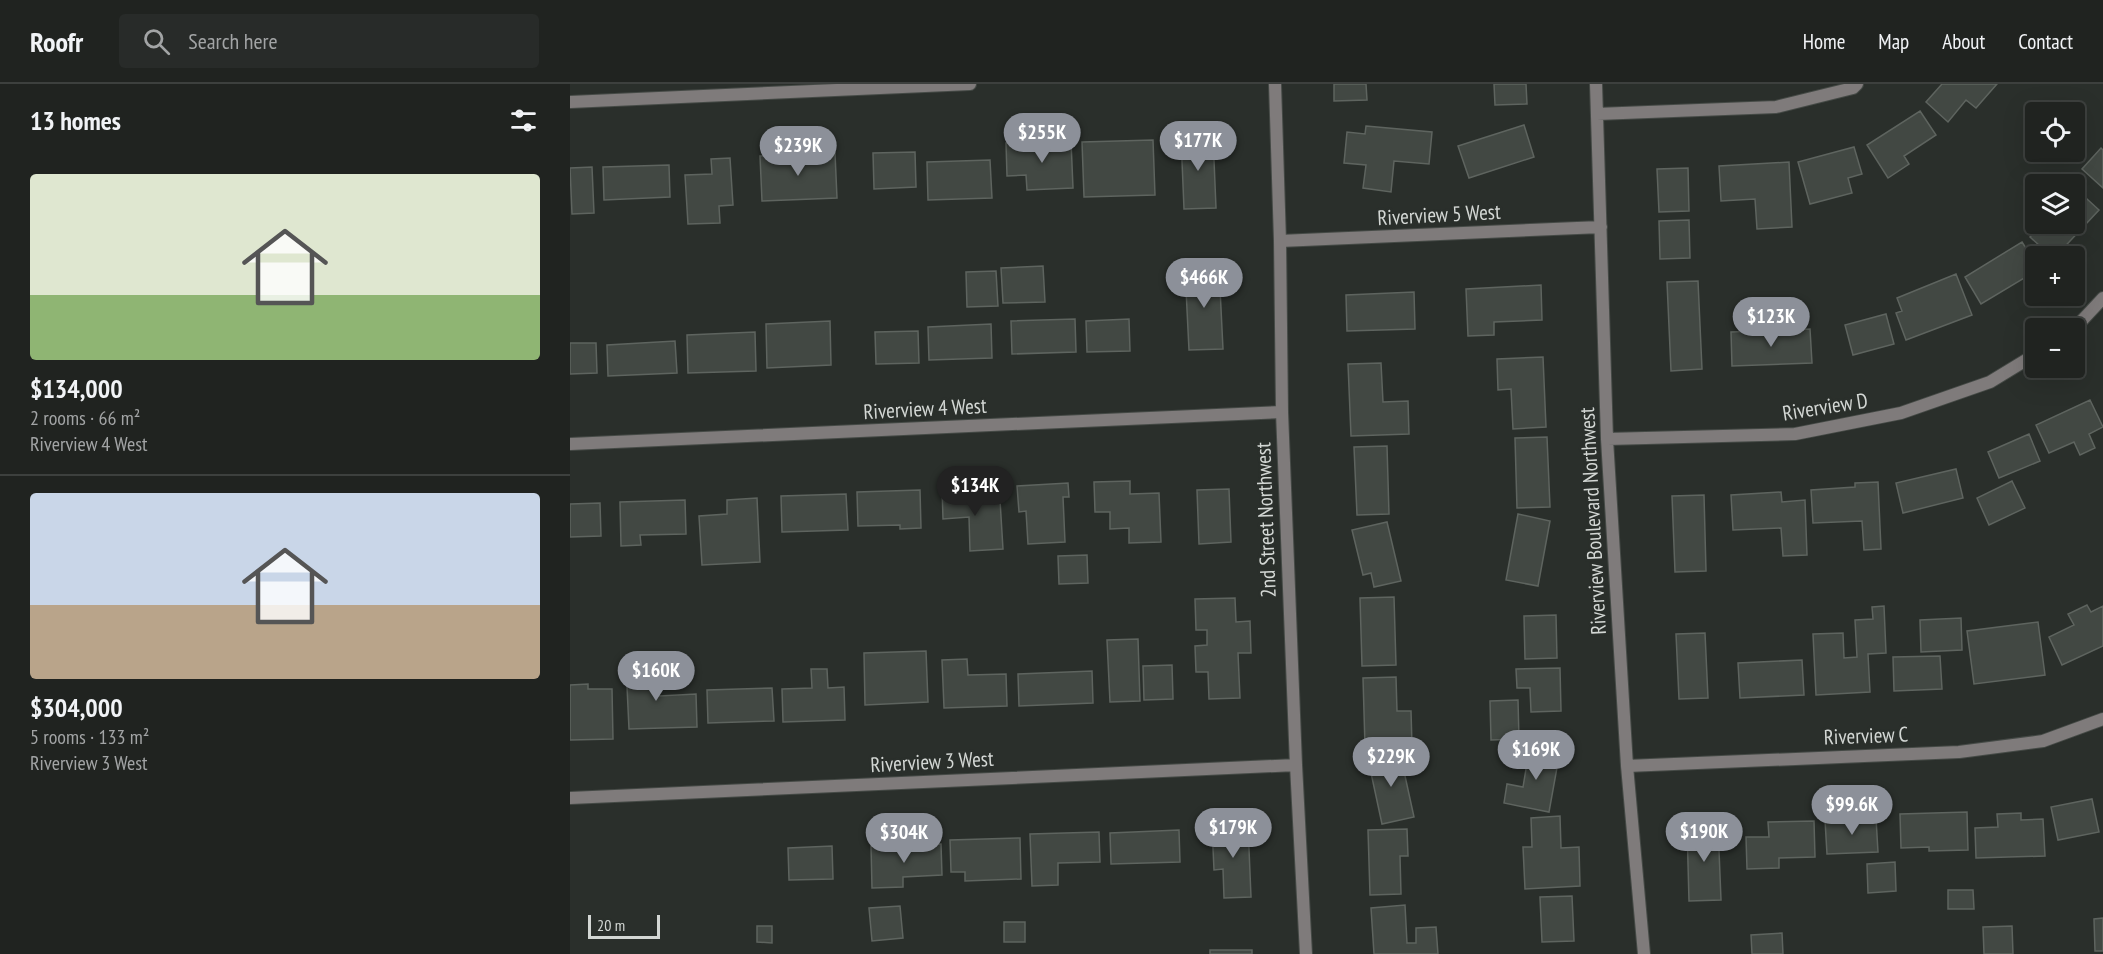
<!DOCTYPE html>
<html lang="en">
<head>
<meta charset="utf-8">
<style>
	:root { --surface:#202320; --page:#282b29; --text:#f1f3f6; --muted:#a2a4a5; --line:#3d403e; --accent:#8c9099 }
	body { margin:0; font-family:"PT Sans Narrow",sans-serif; background:var(--page); color:var(--text); height:100vh; display:flex; flex-direction:column; font-size:22px; white-space:nowrap }
	* { box-sizing:border-box; margin:0 }
	p { font-size:20px; color:var(--muted) }
	.icon { flex:none; width:33px; height:33px; fill:none; stroke:currentColor; stroke-width:2; stroke-linecap:round; stroke-linejoin:round }
	.map { position:relative; flex:1; overflow:hidden }
	.drawer { display:flex; flex-direction:column; background:var(--surface); width:570px }
	.drawer>* { flex:none }
	.tools { position:absolute; left:1455px; top:18px; display:grid; gap:12px }
	.tools a { display:grid; place-items:center; width:60px; height:60px; border-radius:6px; background:var(--surface); box-shadow:0 6px 24px #0002,0 0 0 2px var(--line); font-size:30px }
	.scale { position:absolute; left:18px; bottom:15px; width:72px; box-sizing:border-box; padding-left:6px; border:3px solid #d3d7d4; border-top:0; font-size:16px; line-height:21px; white-space:nowrap; color:#d3d7d4; -webkit-text-stroke:4px #2a2f2b; paint-order:stroke }
	.price { position:absolute; translate:-50% -51px; padding:0 14px; border-radius:21px; background:var(--accent); color:#fff; font-size:20px; line-height:39px; filter:drop-shadow(0 2px 3px #0008) }
	.price::after { content:''; position:absolute; left:50%; top:36px; width:18px; height:14px; margin-left:-9px; background:inherit; clip-path:polygon(0 0,100% 0,50% 100%) }
	.price.active { background:#222; color:#fff }
	ul { padding:0; list-style:none }
	li { display:grid; align-content:center; gap:12px; height:318px; padding:0 30px }
	li+li { border-top:2px solid var(--line) }
	li span { display:grid; place-items:center; height:186px; border-radius:6px; color:#555 }
	li>.icon { margin-inline-start:auto }
	span .icon { width:108px; height:108px; fill:#fffc; stroke-width:1 }
	li b { font-size:26px }
	h2 { display:flex; justify-content:space-between; align-items:center; height:72px; padding:0 30px; font-size:26px }
	header { display:flex; align-items:center; gap:36px; box-sizing:border-box; height:84px; padding:0 30px; background:var(--surface); border-bottom:2px solid var(--line) }
	header strong { font-size:28px }
	nav { display:flex; gap:33px; margin-inline-start:auto; font-size:21px }
	.search { width:420px; height:54px; background:var(--page); display:flex; align-items:center; gap:15px; box-sizing:border-box; padding:0 21px; border-radius:6px; color:var(--muted); font-size:22px }
	main { display:flex; flex:1; min-height:0 }
	.map>svg:first-child { display:block }
	.building { fill:#424843; stroke:#5e645f; stroke-width:1.5 }
	.lines { fill:none; stroke-linecap:round; stroke-linejoin:round }
	.minor-casing { stroke:#454a46; stroke-width:14 }
	.minor { stroke:#7f7b7b; stroke-width:12 }
	.labels { text-anchor:middle; stroke-width:5; stroke-linejoin:round; paint-order:stroke }
	.street-label { font-size:21px; fill:#d3d7d4; stroke:#2a2f2b }
</style>
</head>
<body>
<header>
<strong>Roofr</strong>
<div class="search"><svg class="icon" aria-label="search" viewBox="0 0 24 24"><circle cx="10" cy="10" r="6"/><path d="M15 15l6 6"/></svg>Search here</div>
<nav><a>Home</a><a>Map</a><a>About</a><a>Contact</a></nav>
</header>
<main>
<section class="drawer">
<h2>13 homes<svg class="icon" aria-label="filters" viewBox="0 0 24 24"><path d="M4 7h16M4 17h16"/><circle cx="9" cy="7" r="2"/><circle cx="15" cy="17" r="2"/></svg></h2>
<ul>
<li><span style="background:linear-gradient(#dfe7d0 65%,#8fb573 0)"><svg class="icon" aria-label="home" viewBox="0 0 24 24"><path d="M3 11l9-7 9 7M6 9v11h12V9"/></svg></span><div><b>$134,000</b><p>2 rooms · 66 m²</p><p>Riverview 4 West</p></div></li>
<li><span style="background:linear-gradient(#c9d6e8 60%,#b9a48a 0)"><svg class="icon" aria-label="home" viewBox="0 0 24 24"><path d="M3 11l9-7 9 7M6 9v11h12V9"/></svg></span><div><b>$304,000</b><p>5 rooms · 133 m²</p><p>Riverview 3 West</p></div></li>
</ul>
</section>
<div class="map">
<svg width="1533" height="870" viewBox="0 0 1533 870">
	<rect width="100%" height="100%" fill="#2a2f2b"/>
	<path class="building" d="M764,0H796L797,16L764,17Z
		M924,0H956L957,20L925,21Z
		M1372,0H1427L1406,24L1396,16L1378,38L1356,18Z
		M1350,27L1366,51L1334,72L1339,80L1318,94L1297,61Z
		M954,41L964,73L899,94L888,62Z
		M796,42L862,48L859,80L824,77L821,108L793,104L796,81L774,79L777,48L795,50Z
		M643,52L646,124L614,125L611,53Z
		M583,56L585,111L514,113L512,58Z
		M501,57L503,104L457,106L456,91L437,92L436,59Z
		M1284,63L1292,90L1278,94L1282,109L1240,120L1228,78Z
		M1531,64L1533,66V104L1512,85Z
		M345,68L346,103L304,105L303,69Z
		M265,69L267,114L192,117L190,72Z
		M160,74L163,121L149,122L150,139L118,140L115,91L142,90L141,75Z
		M420,76L422,114L358,116L357,78Z
		M1219,78L1222,143L1187,145L1185,115L1151,117L1149,82Z
		M99,81L100,113L34,116L33,83Z
		M22,83L24,129L2,130L0,84Z
		M1118,84L1119,127L1089,128L1087,85Z
		M1505,104L1529,126L1486,172H1481L1460,153L1472,140H1504Z
		M1119,136L1120,174L1090,175L1089,137Z
		M1452,158L1466,180V187L1411,220L1395,193Z
		M473,182L475,218L433,219L431,184Z
		M649,184L653,265L619,266L615,185Z
		M426,187L428,222L397,223L396,188Z
		M1386,190L1402,231L1336,256L1326,229L1332,227L1327,214Z
		M1128,197L1132,285L1101,287L1097,198Z
		M971,201L972,236L924,238V251L898,252L896,205Z
		M844,208L845,245L777,247L776,211Z
		M1316,230L1324,260L1283,271L1275,241Z
		M505,235L506,268L442,270L441,237Z
		M559,235L560,267L517,268L516,237Z
		M260,237L261,281L197,284L196,240Z
		M421,240L422,274L359,276L358,243Z
		M1240,245L1242,279L1162,282L1161,248Z
		M348,247L349,279L306,280L305,248Z
		M185,248L186,287L118,289L117,251Z
		M105,257L107,289L38,292L37,261Z
		M0,259H26L27,289L0,290Z
		M973,273L976,343L943,345L941,305L928,306L927,275Z
		M811,279L813,318L838,317L839,350L781,352L778,280Z
		M1520,316L1533,343L1519,350L1525,364L1510,371L1504,358L1479,369L1466,341Z
		M1459,350L1470,377L1429,394L1418,368Z
		M977,353L980,423L947,424L945,354Z
		M817,362L819,430L787,431L784,363Z
		M1386,385L1393,414L1333,429L1326,399Z
		M560,397V410L589,409L591,458L559,459V444L540,445V428H525L524,398Z
		M1442,397L1455,424L1419,441L1407,414Z
		M1308,398L1311,465L1294,466L1292,437L1243,439L1241,406L1285,403V399Z
		M498,399L499,413H493L495,458L458,460L456,427L449,428L447,402Z
		M403,403V417L430,416L433,465L400,467L399,433L373,435L372,404Z
		M659,405L661,458L629,460L627,406Z
		M350,406L351,444L330,445V441L288,442L287,408Z
		M1211,408L1212,418L1235,416L1237,471L1213,472L1211,444L1163,446L1161,411Z
		M276,410L278,446L212,448L211,412Z
		M1134,411L1136,487L1105,488L1102,412Z
		M187,414L190,478L132,481L129,432L157,430V416Z
		M115,416L116,450L70,451L71,461L51,462L50,418Z
		M30,419L31,452L0,453V420Z
		M948,430L980,437L968,502L936,496Z
		M817,438L831,497L804,503L801,489L793,491L782,446Z
		M517,471L518,499L489,500L488,472Z
		M824,513L826,581L792,582L790,514Z
		M665,514L666,538L680,537L681,569H668L670,614L639,615L638,588H626L625,562L637,561V546H626L625,515Z
		M1517,521L1521,528L1533,522V562L1492,581L1479,553L1504,541L1498,530Z
		M1314,522L1316,569L1298,570L1300,608L1246,611L1243,550L1273,549L1274,574L1287,573L1285,536L1303,535L1302,523Z
		M986,531L987,574L955,575L954,532Z
		M1391,534L1392,566L1351,568L1350,536Z
		M1468,538L1475,591L1404,600L1397,547Z
		M1135,549L1138,614L1109,615L1106,550Z
		M568,555L570,617L540,618L537,556Z
		M356,567L358,618L295,621L294,569Z
		M1370,572L1372,605L1324,607L1323,573Z
		M397,575L398,591L436,590L437,622L374,624L372,576Z
		M1232,576L1234,611L1170,614L1168,579Z
		M87,580L89,612L126,610L127,643L59,645L56,581Z
		M602,581L603,615L574,616L573,582Z
		M990,584L991,627L961,628L960,604H947L946,585Z
		M241,585H257L258,604L274,603L275,636L213,638L212,605L242,604Z
		M522,587L523,619L449,622L448,590Z
		M826,593L827,627H841L842,661L795,662L793,594Z
		M18,600V605H42L43,655L0,656V601Z
		M202,604L204,637L138,639L137,606Z
		M948,616L949,655L921,656L920,617Z
		M960,661L990,667L979,728L934,719L937,700L953,703Z
		M830,669L844,733L812,740L798,675Z
		M1522,715L1529,748L1488,756L1481,723Z
		M1397,728L1398,766L1359,767V763L1331,764L1330,730Z
		M1451,729V736L1473,735L1475,772L1406,774L1405,744L1428,743L1427,730Z
		M990,732L991,764L1009,763L1010,802L955,805L953,763H962L961,734Z
		M1306,734L1308,768L1257,770L1255,736Z
		M1244,737L1245,773L1209,774V784L1177,785L1176,753H1199L1198,738Z
		M678,741L681,813L654,814L653,785L644,786L642,742Z
		M1148,741L1151,816L1119,817L1117,742Z
		M837,745L838,772H830L831,810L800,811L798,746Z
		M609,746L610,778L541,780L540,749Z
		M529,748L530,778L488,779V801L462,802L460,750Z
		M450,754L451,795L395,797V788H381L380,756Z
		M371,760L372,791L333,793V803L302,804L301,762Z
		M262,762L263,795L219,796L218,764Z
		M1325,778L1326,807L1298,809L1297,780Z
		M1378,806H1403L1404,825H1378Z
		M1002,812L1004,857L972,858L970,813Z
		M835,821L837,859H846V844L866,843L868,870H804L801,824Z
		M330,822L333,854L302,857L299,824Z
		M1533,834V867H1525L1524,835Z
		M434,838H455V858H434Z
		M187,842H202V859L187,858Z
		M1442,842L1443,870H1414L1413,843Z
		M1212,849L1213,870H1182L1181,851Z
		M640,866H682V870H640Z"/>
	<g class="lines">
		<defs>
			<path id="minor" d="M705,0L710,157L712,328L726,681L736,870
				M1026,0L1037,355L1057,682L1074,870
				M0,18L400,0
				M1027,30L1206,23L1283,4L1287,0
				M710,157L1031,143
				M1504,245L1533,214
				M1037,355L1225,350L1331,329L1420,298L1466,270
				M0,360L712,328
				M1057,682L1389,668L1473,657L1533,635
				M0,714L726,681"/>
		</defs>
		<use href="#minor" class="minor-casing"/>
		<use href="#minor" class="minor"/>
	</g>
	<g class="labels">
		<g class="street-label">
			<text transform="translate(869 131) rotate(-3)" y="7">Riverview 5 West</text>
			<text transform="translate(1255 323) rotate(-9)" y="7">Riverview D</text>
			<text transform="translate(355 325) rotate(-3)" y="7">Riverview 4 West</text>
			<text transform="translate(696 436) rotate(-92)" y="7">2nd Street Northwest</text>
			<text transform="translate(1023 437) rotate(-93)" y="7">Riverview Boulevard Northwest</text>
			<text transform="translate(1296 652) rotate(-2)" y="7">Riverview C</text>
			<text transform="translate(362 678) rotate(-3)" y="7">Riverview 3 West</text>
		</g>
	</g>
</svg>
<div class="tools">
<a><svg class="icon" aria-label="locate" viewBox="0 0 24 24"><circle cx="12" cy="12" r="6"/><path d="M12 2v4M12 18v4M2 12h4M18 12h4"/></svg></a>
<a><svg class="icon" aria-label="layers" viewBox="0 0 24 24"><path d="M12 4l9 5-9 5-9-5zM3 14l9 5 9-5"/></svg></a>
<a>+</a>
<a>−</a>
</div>
<div class="scale">20 m</div>
<b class="price" style="left:472px;top:80px">$255K</b>
<b class="price" style="left:628px;top:88px">$177K</b>
<b class="price" style="left:228px;top:93px">$239K</b>
<b class="price" style="left:634px;top:225px">$466K</b>
<b class="price" style="left:1201px;top:264px">$123K</b>
<b class="price active" style="left:405px;top:433px">$134K</b>
<b class="price" style="left:86px;top:618px">$160K</b>
<b class="price" style="left:966px;top:697px">$169K</b>
<b class="price" style="left:821px;top:704px">$229K</b>
<b class="price" style="left:1282px;top:752px">$99.6K</b>
<b class="price" style="left:663px;top:775px">$179K</b>
<b class="price" style="left:1134px;top:779px">$190K</b>
<b class="price" style="left:334px;top:780px">$304K</b>
</div>
</main>
</body>
</html>
